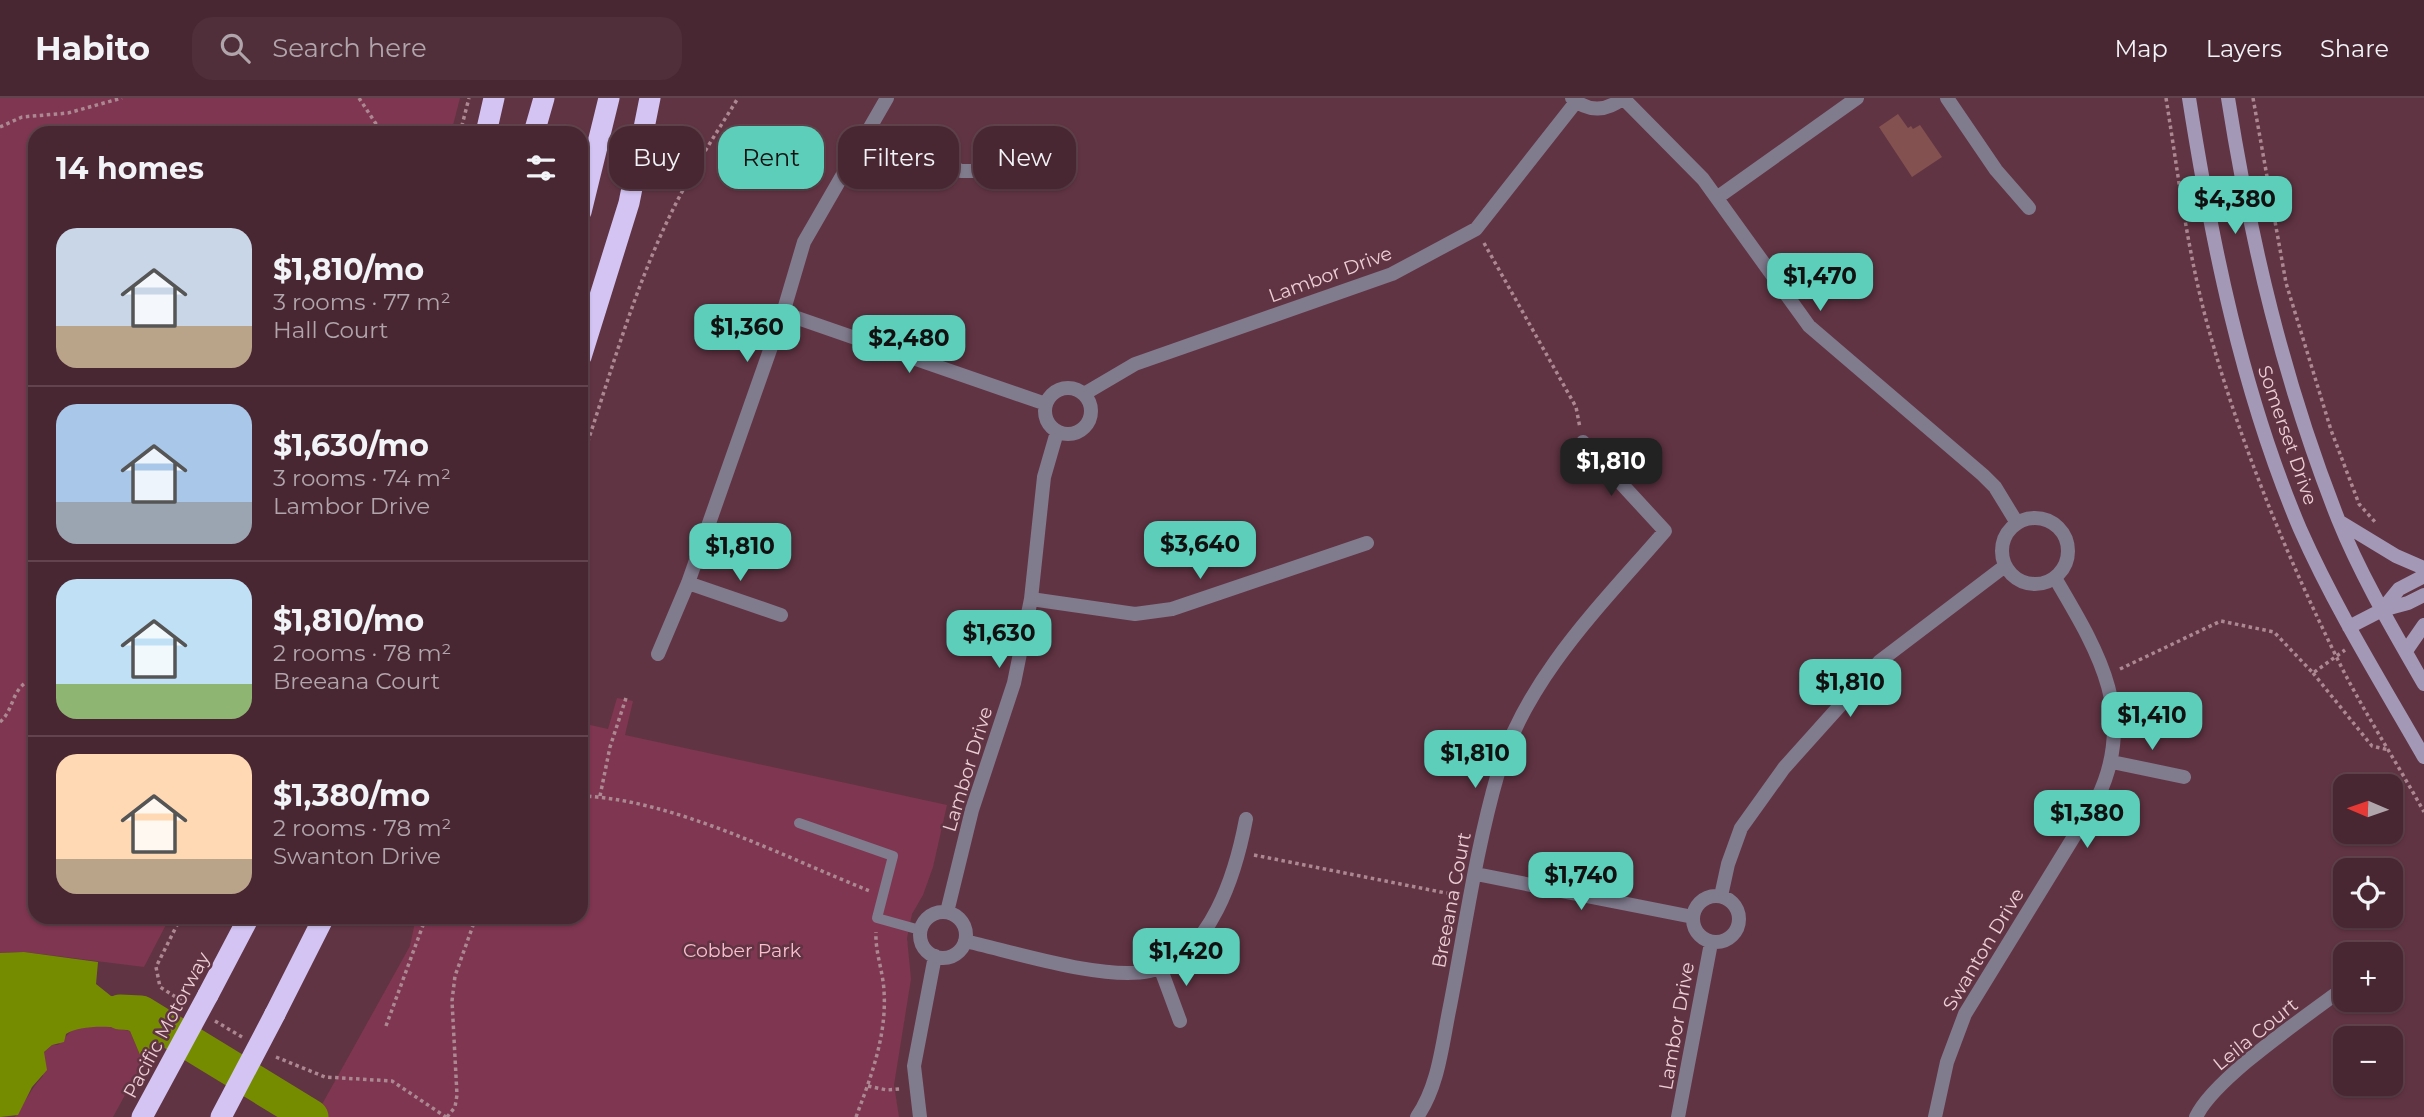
<!DOCTYPE html>
<html lang="en">
<head>
<meta charset="utf-8">
<style>
	:root { --surface:#492732; --page:#502f3a; --text:#f1f3f6; --muted:#b1a5ac; --line:#61444d; --accent:#5cceba }
	body { margin:0; font-family:Montserrat,sans-serif; background:var(--page); color:var(--text); height:100vh; display:flex; flex-direction:column; font-size:26px; white-space:nowrap }
	* { box-sizing:border-box; margin:0 }
	p { font-size:23px; color:var(--muted) }
	.icon { flex:none; width:38px; height:38px; fill:none; stroke:currentColor; stroke-width:2; stroke-linecap:round; stroke-linejoin:round }
	.map { position:relative; flex:1; overflow:hidden }
	.sheet { position:absolute; left:28px; top:28px; width:560px; height:798px; display:flex; flex-direction:column; background:var(--surface); border-radius:21px; box-shadow:0 2px 5px #0004,0 0 0 2px var(--line) }
	.sheet>* { flex:none }
	.top-card { position:absolute; left:609px; top:28px; width:665px; height:63px; display:flex; gap:14px }
	.needle { width:46px; rotate:272deg }
	.tools { position:absolute; left:2333px; top:676px; display:grid; gap:14px }
	.tools a { display:grid; place-items:center; width:70px; height:70px; border-radius:14px; background:var(--surface); box-shadow:0 2px 5px #0004,0 0 0 2px var(--line); font-size:35px }
	.price { position:absolute; translate:-50% -60px; padding:0 16px; border-radius:14px; background:var(--accent); color:#111; font-size:23px; line-height:46px; filter:drop-shadow(0 2px 4px #0008) }
	.price::after { content:''; position:absolute; left:50%; top:42px; width:21px; height:16px; margin-left:-10px; background:inherit; clip-path:polygon(0 0,100% 0,50% 100%) }
	.price.on { background:#222; color:#fff }
	ul { padding:0; list-style:none }
	li { display:flex; align-items:center; gap:21px; height:175px; padding:0 28px }
	li+li { border-top:2px solid var(--line) }
	li span { display:grid; place-items:center; flex:none; width:196px; height:140px; border-radius:21px; color:#555 }
	li>.icon { margin-inline-start:auto }
	span .icon { width:84px; height:84px; fill:#fffc; stroke-width:1 }
	li b { font-size:30px }
	h2 { display:flex; justify-content:space-between; align-items:center; height:84px; padding:0 28px; font-size:30px }
	.chip { padding:0 24px; border-radius:21px; background:var(--surface); box-shadow:0 2px 5px #0004,0 0 0 2px var(--line); font-size:24px; line-height:63px }
	.chip.on { background:var(--accent); color:#111 }
	header { display:flex; align-items:center; gap:42px; box-sizing:border-box; height:98px; padding:0 35px; background:var(--surface); border-bottom:2px solid var(--line) }
	header strong { font-size:33px }
	nav { display:flex; gap:38px; margin-inline-start:auto; font-size:24px }
	.search { width:490px; height:63px; background:var(--page); display:flex; align-items:center; gap:18px; box-sizing:border-box; padding:0 24px; border-radius:21px; color:var(--muted); font-size:26px }
	.map>svg:first-child { display:block }
	.green { fill:#7f3650 }
	.water { fill:#768c00 }
	.lines { fill:none; stroke-linecap:round; stroke-linejoin:round }
	.river { stroke:#768c00; stroke-width:35 }
	.building { fill:#825150 }
	.path { stroke:#ac8893; stroke-width:3.5; stroke-dasharray:3.5 3.5; stroke-linecap:butt }
	.lane { stroke:#817b8e; stroke-width:10 }
	.street { stroke:#817b8e; stroke-width:14 }
	.secondary { stroke:#a399b7; stroke-width:14 }
	.highway { stroke:#d3c4f3; stroke-width:21 }
	.highway-bridge { stroke:#d3c4f3; stroke-width:21 }
	.labels { text-anchor:middle; stroke-width:5; stroke-linejoin:round; paint-order:stroke }
	.street-label { font-size:19px; fill:#eccfd6; stroke:#613443 }
	.park-label { font-size:19px; fill:#f9bfcf; stroke:#613443 }
</style>
</head>
<body>
<header>
<strong>Habito</strong>
<div class="search"><svg class="icon" aria-label="search" viewBox="0 0 24 24"><circle cx="10" cy="10" r="6"/><path d="M15 15l6 6"/></svg>Search here</div>
<nav><a>Map</a><a>Layers</a><a>Share</a></nav>
</header>
<div class="map">
<svg width="2424" height="1019" viewBox="0 0 2424 1019">
	<rect width="100%" height="100%" fill="#613443"/>
	<path class="green" d="M0,0H460L451,35H35V819H170L144,869L24,854L0,855Z
		M617,600L633,603L625,637L947,707L933,769L923,797L912,816L907,840L911,881L894,987L899,1019H315L410,848L416,819H581V625L608,631Z
		M100,927L130,933L143,964L113,1019H15C25,1005 31,990 43,978V955L52,947H58L73,931Z"/>
	<path class="water" d="M24,854L98,864L96,886L111,898L151,902L167,917L143,964L130,933C116,927 79,927 66,936L64,944L52,947L44,954L47,972L32,989L18,1017L0,1019V855Z"/>
	<g class="lines">
		<path class="river" d="M120,914L141,915L311,1019"/>
	</g>
	<path class="building" d="M1898,16L1908,30L1911,28L1913,31L1920,27L1942,59L1912,79L1879,29Z"/>
	<g class="lines">
		<path class="path" d="M359,0L382,35
			M2166,0C2178,75 2187,151 2207,225C2238,339 2283,450 2335,556C2361,610 2395,661 2424,714
			M2253,0L2286,185L2331,332L2359,406L2376,425
			M0,29L22,19L68,15L122,0
			M460,35L469,0
			M1484,145L1576,309L1580,330
			M581,364C612,273 637,177 683,92C699,61 719,31 738,0
			M2120,571L2221,523L2274,534L2313,575L2345,552
			M2313,575L2372,648L2389,652
			M0,624C14,612 11,593 28,583
			M581,698C673,701 784,759 870,793
			M600,698L610,649L626,600
			M1254,757L1456,797
			M181,819L156,869L160,889L182,903
			M215,923L242,939
			M386,928L426,819
			M276,959L325,979L392,983L446,1019
			M868,988L887,992L900,991
			M447,1019L455,1009L457,997L452,903L455,878L476,819
			M856,1019C871,979 887,937 884,893C883,873 875,854 876,834"/>
		<path class="lane" d="M799,725L893,758L877,820L920,832"/>
		<path class="street" d="M1572,0C1589,15 1607,13 1623,0L1703,81L1809,228L1983,377L1995,389L2017,425
			M1947,0L1996,72L2029,110
			M871,30L961,73H989
			M1718,99L1857,0
			M783,215L1046,306
			M1045 313a23 23 0 1 1 46 0a23 23 0 1 1-46 0Z
			M1084,296L1135,266L1392,176L1476,131L1576,4
			M2002 453a33 33 0 1 1 66 0a33 33 0 1 1-66 0Z
			M688,485L781,517
			M1031,501L1135,516L1172,511L1367,445
			M658,556L688,485L783,215L804,144L887,0
			M2112,664L2184,679
			M1476,776L1693,819
			M1693 821a23 23 0 1 1 46 0a23 23 0 1 1-46 0Z
			M1721,798L1728,766L1741,730L1784,670L1880,563L2005,468
			M920 837a23 23 0 1 1 46 0a23 23 0 1 1-46 0Z
			M947,814L972,712L1014,585L1031,501L1044,379L1057,334
			M965,843C1014,854 1103,883 1150,873C1211,859 1236,774 1246,721
			M2388,856L2394,851
			M1160,869L1180,923
			M920,1019L914,968L935,858
			M1417,1019C1439,987 1442,946 1450,908C1465,831 1476,751 1498,675C1527,579 1601,507 1665,433L1583,344
			M1678,1019L1711,845
			M1935,1019L1947,964L1965,916L2097,701C2138,617 2098,553 2055,480
			M2196,1019C2214,980 2307,918 2345,889"/>
		<path class="secondary" d="M2189,0C2212,146 2242,294 2300,431C2335,510 2381,584 2424,659
			M2228,0C2251,145 2284,284 2338,421C2361,478 2393,532 2424,586
			M2340,424L2396,458L2424,470
			M2382,512L2399,491L2424,478
			M2349,529L2382,512L2408,505L2424,497
			M2406,553L2424,527"/>
		<path class="highway" d="M486,35L494,0
			M534,35L544,0
			M581,114L609,0
			M581,259L629,105L650,0
			M208,897L249,819
			M275,916L324,819"/>
		<path class="highway-bridge" d="M142,1019L208,897
			M221,1019L275,916"/>
	</g>
	<g class="labels">
		<g class="street-label">
			<text transform="translate(1330 176) rotate(-20)" y="7">Lambor Drive</text>
			<text transform="translate(2288 337) rotate(71)" y="7">Somerset Drive</text>
			<text transform="translate(967 671) rotate(-73)" y="7">Lambor Drive</text>
			<text transform="translate(1451 802) rotate(-79)" y="7">Breeana Court</text>
			<text transform="translate(1983 851) rotate(-59)" y="7">Swanton Drive</text>
			<text transform="translate(166 927) rotate(-62)" y="7">Pacific Motorway</text>
			<text transform="translate(1676 928) rotate(-80)" y="7">Lambor Drive</text>
			<text transform="translate(2255 936) rotate(-39)" y="7">Leila Court</text>
		</g>
		<g class="park-label">
			<text x="742" y="859">Cobber Park</text>
		</g>
	</g>
</svg>
<div class="tools">
<a><svg class="needle" viewBox="-14 -14 28 28"><path d="M0-13l5 13h-10z" fill="#e53935"/><path d="M0 13l5-13h-10z" fill="#b1a5ac"/></svg></a>
<a><svg class="icon" aria-label="locate" viewBox="0 0 24 24"><circle cx="12" cy="12" r="6"/><path d="M12 2v4M12 18v4M2 12h4M18 12h4"/></svg></a>
<a>+</a>
<a>−</a>
</div>
<b class="price" style="left:2235px;top:138px">$4,380</b>
<b class="price" style="left:1820px;top:215px">$1,470</b>
<b class="price" style="left:747px;top:266px">$1,360</b>
<b class="price" style="left:909px;top:277px">$2,480</b>
<b class="price on" style="left:1611px;top:400px">$1,810</b>
<b class="price" style="left:1200px;top:483px">$3,640</b>
<b class="price" style="left:740px;top:485px">$1,810</b>
<b class="price" style="left:999px;top:572px">$1,630</b>
<b class="price" style="left:1850px;top:621px">$1,810</b>
<b class="price" style="left:2152px;top:654px">$1,410</b>
<b class="price" style="left:1475px;top:692px">$1,810</b>
<b class="price" style="left:2087px;top:752px">$1,380</b>
<b class="price" style="left:1581px;top:814px">$1,740</b>
<b class="price" style="left:1186px;top:890px">$1,420</b>
<div class="top-card">
<a class="chip">Buy</a>
<a class="chip on">Rent</a>
<a class="chip">Filters</a>
<a class="chip">New</a>
</div>
<section class="sheet">
<h2>14 homes<svg class="icon" aria-label="filters" viewBox="0 0 24 24"><path d="M4 7h16M4 17h16"/><circle cx="9" cy="7" r="2"/><circle cx="15" cy="17" r="2"/></svg></h2>
<ul>
<li><span style="background:linear-gradient(#c9d6e8 70%,#b9a48a 0)"><svg class="icon" aria-label="home" viewBox="0 0 24 24"><path d="M3 11l9-7 9 7M6 9v11h12V9"/></svg></span><div><b>$1,810/mo</b><p>3 rooms · 77 m²</p><p>Hall Court</p></div></li>
<li><span style="background:linear-gradient(#a9c7e8 70%,#9aa5b1 0)"><svg class="icon" aria-label="home" viewBox="0 0 24 24"><path d="M3 11l9-7 9 7M6 9v11h12V9"/></svg></span><div><b>$1,630/mo</b><p>3 rooms · 74 m²</p><p>Lambor Drive</p></div></li>
<li><span style="background:linear-gradient(#bfe0f5 75%,#8fb573 0)"><svg class="icon" aria-label="home" viewBox="0 0 24 24"><path d="M3 11l9-7 9 7M6 9v11h12V9"/></svg></span><div><b>$1,810/mo</b><p>2 rooms · 78 m²</p><p>Breeana Court</p></div></li>
<li><span style="background:linear-gradient(#ffd9b3 75%,#b9a48a 0)"><svg class="icon" aria-label="home" viewBox="0 0 24 24"><path d="M3 11l9-7 9 7M6 9v11h12V9"/></svg></span><div><b>$1,380/mo</b><p>2 rooms · 78 m²</p><p>Swanton Drive</p></div></li>
</ul>
</section>
</div>
</body>
</html>
